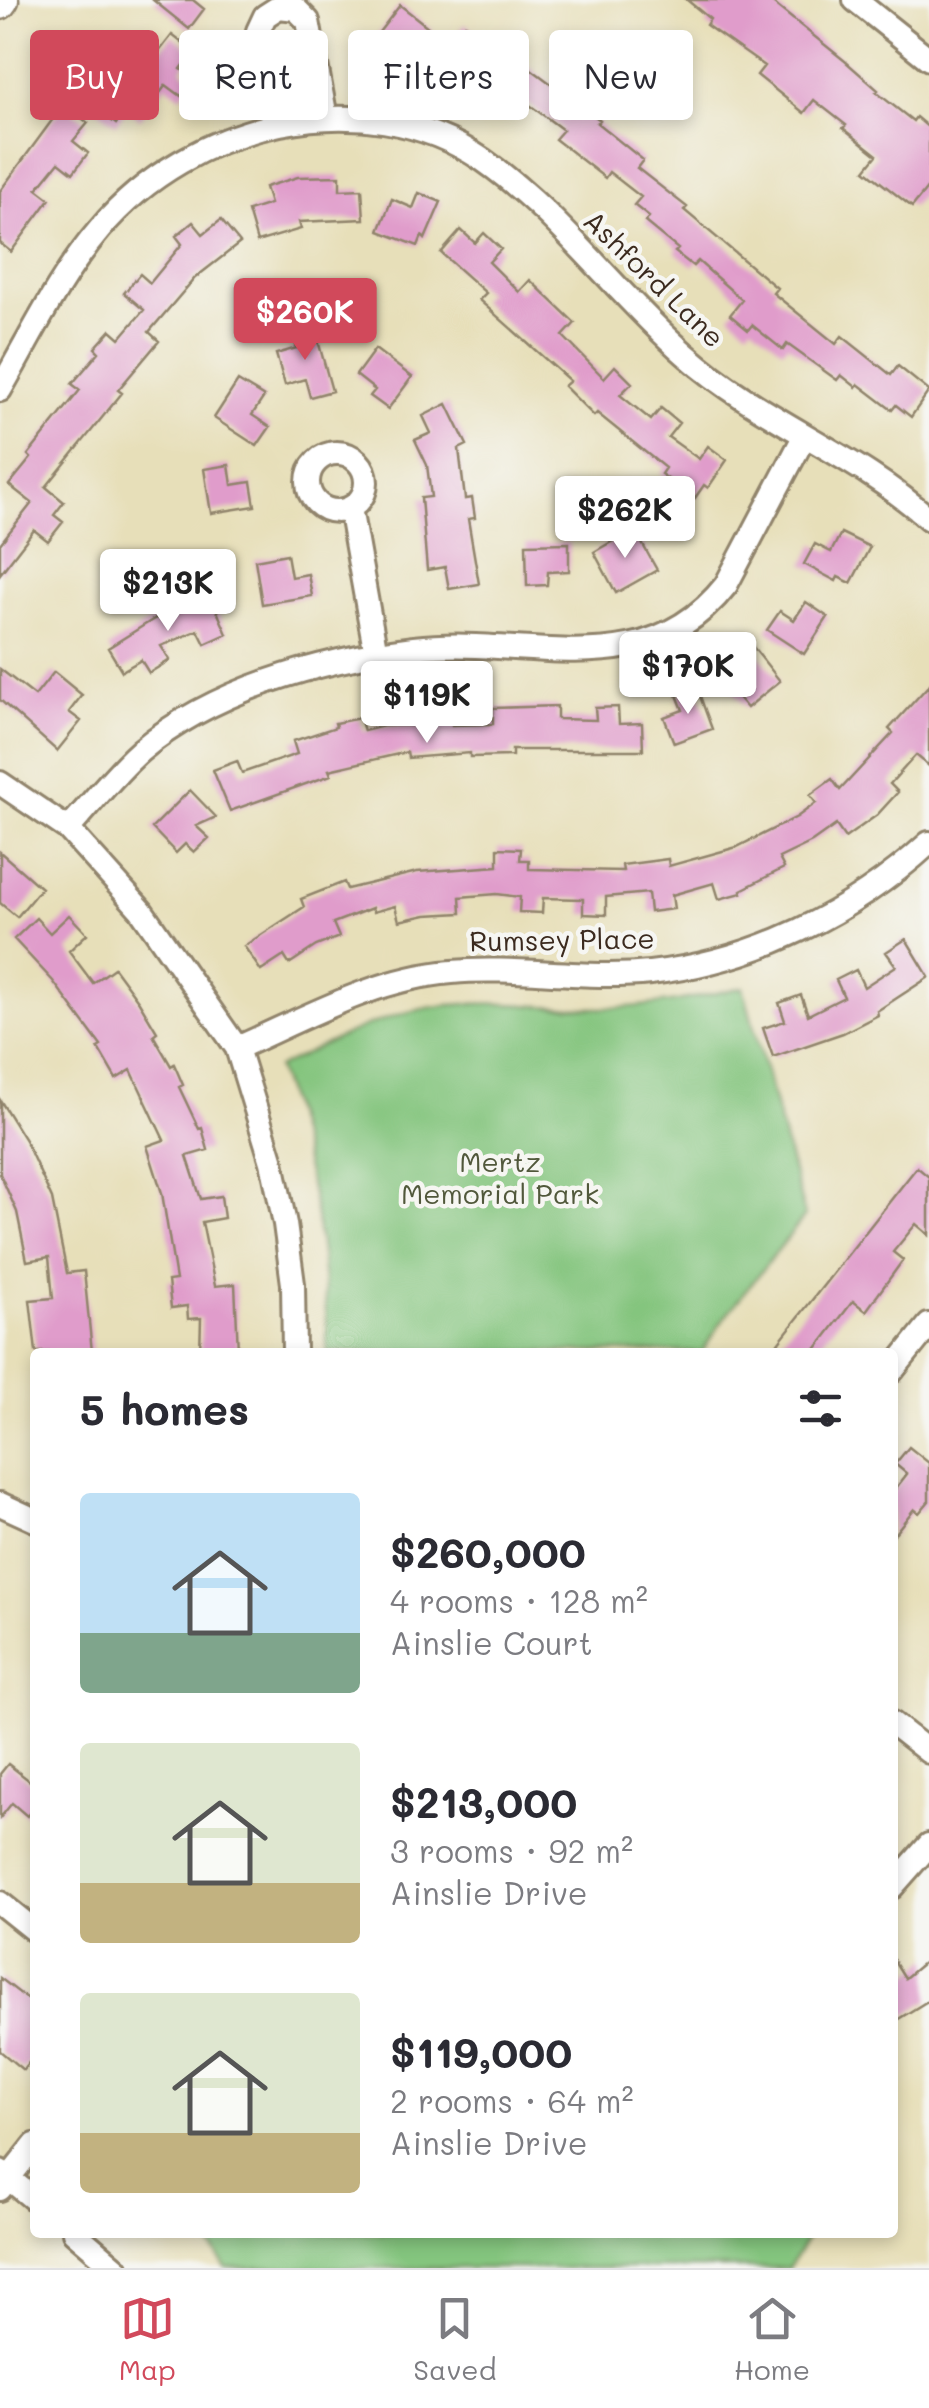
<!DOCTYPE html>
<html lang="en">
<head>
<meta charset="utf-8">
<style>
	:root { --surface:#fff; --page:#f2f2f3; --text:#2b2b33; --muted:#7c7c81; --line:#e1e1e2; --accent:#d1495b }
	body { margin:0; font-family:Mali,sans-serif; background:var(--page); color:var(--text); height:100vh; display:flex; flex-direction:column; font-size:38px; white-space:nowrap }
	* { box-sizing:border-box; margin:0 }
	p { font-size:32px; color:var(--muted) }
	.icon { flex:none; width:55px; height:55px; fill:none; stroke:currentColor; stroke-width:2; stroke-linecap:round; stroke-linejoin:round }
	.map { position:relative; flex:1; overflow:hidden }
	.panel { position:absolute; left:30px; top:1348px; width:868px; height:890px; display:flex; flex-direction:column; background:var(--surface); border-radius:10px; box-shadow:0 5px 15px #0003 }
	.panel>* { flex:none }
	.guide { position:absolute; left:30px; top:30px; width:870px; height:90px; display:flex; gap:20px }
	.price { position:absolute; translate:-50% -85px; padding:0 22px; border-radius:10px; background:#fff; color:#222; font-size:32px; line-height:65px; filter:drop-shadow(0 2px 5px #0008) }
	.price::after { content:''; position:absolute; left:50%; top:60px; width:30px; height:22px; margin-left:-15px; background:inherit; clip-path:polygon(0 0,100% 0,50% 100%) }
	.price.on { background:var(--accent); color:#fff }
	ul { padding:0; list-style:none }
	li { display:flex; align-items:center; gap:30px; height:250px; padding:0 50px }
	li span { display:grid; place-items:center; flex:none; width:280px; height:200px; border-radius:10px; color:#555 }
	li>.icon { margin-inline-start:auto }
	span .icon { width:120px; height:120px; fill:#fffc; stroke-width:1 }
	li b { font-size:42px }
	h2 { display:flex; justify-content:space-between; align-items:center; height:120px; padding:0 50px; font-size:42px }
	.tag { padding:0 35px; border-radius:10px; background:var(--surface); box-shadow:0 5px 15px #0003; font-size:35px; line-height:90px }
	.tag.on { background:var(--accent); color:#fff }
	.tab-bar { display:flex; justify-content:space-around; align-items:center; height:140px; border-top:2px solid var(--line); background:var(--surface); font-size:28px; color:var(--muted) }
	.tab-bar a { display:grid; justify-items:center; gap:5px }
	.tab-bar .on { color:var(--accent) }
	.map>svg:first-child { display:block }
	.green { fill:#84c57e; stroke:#60784e; stroke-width:2.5 }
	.building { fill:#e09ccb }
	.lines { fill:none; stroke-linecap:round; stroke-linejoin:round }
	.minor-casing { stroke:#91846c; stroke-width:28 }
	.major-casing { stroke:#91846c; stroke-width:35 }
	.minor { stroke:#fff; stroke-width:22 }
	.major { stroke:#fff; stroke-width:30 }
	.labels { text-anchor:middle; stroke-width:9; stroke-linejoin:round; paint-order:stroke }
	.street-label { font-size:28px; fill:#3b2a1e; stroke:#f6f6f2 }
	.park-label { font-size:28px; fill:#51583b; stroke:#f6f6f2 }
</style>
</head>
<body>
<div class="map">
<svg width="929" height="2268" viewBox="0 0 929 2268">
	<rect width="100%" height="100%" fill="#f6f6f2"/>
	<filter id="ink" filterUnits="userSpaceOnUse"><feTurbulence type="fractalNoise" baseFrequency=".01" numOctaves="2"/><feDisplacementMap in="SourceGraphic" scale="20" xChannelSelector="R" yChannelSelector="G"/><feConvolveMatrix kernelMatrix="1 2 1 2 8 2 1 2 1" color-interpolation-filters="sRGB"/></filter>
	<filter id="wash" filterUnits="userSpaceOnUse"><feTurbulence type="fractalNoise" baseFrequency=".0048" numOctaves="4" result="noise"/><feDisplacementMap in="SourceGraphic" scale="40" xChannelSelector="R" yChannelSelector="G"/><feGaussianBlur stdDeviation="2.25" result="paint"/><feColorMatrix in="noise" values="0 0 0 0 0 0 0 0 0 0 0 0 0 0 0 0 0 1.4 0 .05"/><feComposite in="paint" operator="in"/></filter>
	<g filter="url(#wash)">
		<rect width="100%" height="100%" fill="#e7dfb9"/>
		<path class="green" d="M743,987L805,1216L724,1318L702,1352H327C326,1255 311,1159 277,1068C332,1041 386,1011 448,1005C499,1000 549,1009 600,1008C649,1008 696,998 743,987Z
			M202,2233L810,2232V2233L789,2268H226Z"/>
		<g id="blocks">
			<path class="building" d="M153,0H193L204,9L189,29Z
				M687,0H769L845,61L878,90L876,92L913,121L916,117L929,128V186L912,207L865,170L877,155L843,128L846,125L814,100L804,113L757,75L764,66L706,25L710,19Z
				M400,5L433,31L416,52L400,40L390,54L373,40Z
				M465,24L512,62L515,57L600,120L597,123L643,160L637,168L687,207L684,210L777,288L773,293L836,344L842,336L891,375L898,366L929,391L911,417L896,405L892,410L858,384L856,387L841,375L837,380L787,344L783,350L752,325L748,330L730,315L742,300L698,261L693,266L675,252L678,249L645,222L649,217L634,205L641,197L609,172L605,178L555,139L563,130L531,106L515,96L507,106L474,80L470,85L453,71L463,58L448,46Z
				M172,35L194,52L181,69L194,79L181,96L166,85L140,119L127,109L116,124L94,107L120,73L134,84Z
				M64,104L88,123L73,141L88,153L73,173L59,162L37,189L50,199L11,252L0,243V191Z
				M340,176V190L362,189L364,219L299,222L301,229L257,242L248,211L270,204L265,187L298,177Z
				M419,193L441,202L425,239L422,236L418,246L379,231L392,199L413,208Z
				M221,220L240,243L195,278L149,332L159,341L118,390L122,393L46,487L64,502L54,515L63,522L48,541L34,530L0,574V544L32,503L9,485L31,458L28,455L80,390L72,384L99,352L95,348L111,330L120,338L144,310L124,293L140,274L150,283L182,244L176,236L193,222L203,234Z
				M461,230L475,243L484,233L501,249L489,262L519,292L530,280L575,323L563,336L604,378L615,366L632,383L620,395L651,420L661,408L679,423L668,437L699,459L708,446L727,460L708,488L704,485L695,498L661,474L665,468L597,413L594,416L564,386L570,381L479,300L486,293L441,253Z
				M314,326L332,391L310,397L305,379L285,385L276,354L297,348L292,332Z
				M375,349L412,377L388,409L370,396L375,390L356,375Z
				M238,381L264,397L252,415L270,427L257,446L214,418Z
				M447,404L467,445L459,449L465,499L472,498L475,518L468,519L479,584L449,589L445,567L427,570L421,498L431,497L427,465L415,440L431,433L423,416Z
				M229,465L232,485L251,482L255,506L211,513L204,469Z
				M634,529L657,570L616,593L594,552Z
				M841,533L870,547L851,583L838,577L836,581L804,564L815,544L831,552Z
				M569,543V571L548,572L547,585L527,586L526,544Z
				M287,554L291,577L308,574L312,596L262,604L255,560Z
				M210,595L227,634L205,644L198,630L161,646L170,660L149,673L141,660L122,671L108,648L154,619Z
				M806,602L828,617L804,654L767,630L780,611L794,620Z
				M753,647L780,681L747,708L730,688L744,676L734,663Z
				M0,669L35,696L54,672L82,695L69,712L81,721L57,751L0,700Z
				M929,685V766L916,755L890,784L898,792L877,815L845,838L836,825L812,842L779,858L784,868L741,890L742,893L719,899L714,883L672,895L674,909L650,912L648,893L606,897V915L583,914V899L543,898L542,913L519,912L520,897L497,894L460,897L461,913L426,915L399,921L395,906L373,912L372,908L333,923L339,937L316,946L289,964L284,956L261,971L244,946L304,907L301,899L344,882L347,889L417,872L498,866V848L521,849L520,860H529V869L623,871L622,865L668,859L669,866L737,847L797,817L816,803L810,795L832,779L840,790L893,733L889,729Z
				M697,688L712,729L674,743L664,717L683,710L677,695Z
				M557,706V719L596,720L595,708L618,707L619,724L642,723L643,750H512V756L470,757V753L408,758L407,752L329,770L331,775L230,811L213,770L237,761L242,773L297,754L293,741L336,727L335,723L360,718L364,731L383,726L426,725L425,712L451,710L452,725L493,724V708Z
				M190,790L216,817L196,826L209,838L194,852L185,844L176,853L152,828Z
				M0,852L41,888L17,917L0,903Z
				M69,915L87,934L69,951L93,983L114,968L139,1002L157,1032L153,1035L171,1066L174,1064L183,1085L179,1087L199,1129L202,1128L208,1150L187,1156L201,1199L221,1196L224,1218L202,1222L215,1286L235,1284L238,1352H200L201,1318L188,1319L187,1306L171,1308L168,1281L176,1280L162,1193L147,1146L164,1140L131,1070L116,1079L98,1048L101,1046L53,981L14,939L36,918L50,933Z
				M906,939L929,977L877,1011L878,1015L843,1033L773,1057L763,1028L785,1021L779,1003L801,995L808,1015L844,997L836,980L856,970L864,987L896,966L886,952Z
				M0,1100L25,1140L52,1199L67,1273L84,1271L92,1352H36L30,1300L53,1298L49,1257L27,1261L17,1212L0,1174Z
				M917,1167L929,1177V1235L916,1224L893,1252L903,1260L866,1311L853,1301L814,1352H789L778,1343Z
				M909,1447L929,1463V1501L919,1513L914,1509L892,1537V1493L907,1474L895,1464Z
				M8,1764L35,1785V1806L27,1816L12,1803L0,1818V1774Z
				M892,1957L905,1978L929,1958V2000L892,2023Z
				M0,1978L35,2005V2055L23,2070L0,2051Z"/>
		</g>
	</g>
	<g filter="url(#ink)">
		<use href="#blocks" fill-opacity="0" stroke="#91846c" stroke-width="2.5"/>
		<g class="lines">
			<defs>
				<path id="minor" d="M855,0L929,59
					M273,125L258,31L265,16L279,7L296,9L308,21L326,118
					M0,390C31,336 59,277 100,229C189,123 363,78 483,160C559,213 615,293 685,354C759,420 855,453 929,519
					M308 482a29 29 0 1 1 58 0a29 29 0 1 1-58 0Z
					M350,508L376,654
					M0,783L68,829L141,910L237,1048L272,1162L285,1224L293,1284L294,1352
					M68,829C92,803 114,774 140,751C214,689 320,660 414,648C527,634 643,690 726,585L804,437
					M237,1048C305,1018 376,978 452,972C517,966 585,980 650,973C755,961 851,914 929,843
					M892,1371L929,1325
					M0,1504L35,1520
					M892,1723L929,1752
					M892,1887L929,1845
					M0,1903L35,1931
					M0,2171L35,2200
					M0,2189L35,2145
					M74,2232L116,2268"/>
				<path id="major" d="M0,4L3,0"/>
			</defs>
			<use href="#minor" class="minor-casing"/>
			<use href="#major" class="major-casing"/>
			<use href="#minor" class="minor"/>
			<use href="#major" class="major"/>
		</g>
	</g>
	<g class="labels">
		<g class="street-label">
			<text transform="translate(654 279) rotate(44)" y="10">Ashford Lane</text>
			<text transform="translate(562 940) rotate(-1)" y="10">Rumsey Place</text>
		</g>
		<g class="park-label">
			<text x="500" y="1172">Mertz<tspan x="500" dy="32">Memorial Park</tspan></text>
		</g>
	</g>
</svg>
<b class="price on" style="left:305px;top:363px">$260K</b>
<b class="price" style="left:625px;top:561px">$262K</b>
<b class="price" style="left:168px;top:634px">$213K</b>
<b class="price" style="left:688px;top:717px">$170K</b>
<b class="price" style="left:427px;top:746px">$119K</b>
<div class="guide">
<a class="tag on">Buy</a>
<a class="tag">Rent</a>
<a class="tag">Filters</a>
<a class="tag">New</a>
</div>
<section class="panel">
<h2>5 homes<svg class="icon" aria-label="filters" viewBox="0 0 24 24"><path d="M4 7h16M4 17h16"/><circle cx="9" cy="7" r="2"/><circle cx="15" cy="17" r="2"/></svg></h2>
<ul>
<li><span style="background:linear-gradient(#bfe0f5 70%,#7fa58c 0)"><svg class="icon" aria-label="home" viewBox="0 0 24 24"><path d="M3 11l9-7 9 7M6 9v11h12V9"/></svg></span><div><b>$260,000</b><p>4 rooms · 128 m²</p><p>Ainslie Court</p></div></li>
<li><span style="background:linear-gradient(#dfe7d0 70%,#c2b280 0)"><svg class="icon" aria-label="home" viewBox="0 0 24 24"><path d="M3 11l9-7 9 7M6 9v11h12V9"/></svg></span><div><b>$213,000</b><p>3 rooms · 92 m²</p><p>Ainslie Drive</p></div></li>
<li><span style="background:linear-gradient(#dfe7d0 70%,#c2b280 0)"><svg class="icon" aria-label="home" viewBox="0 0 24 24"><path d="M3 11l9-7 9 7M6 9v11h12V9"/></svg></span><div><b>$119,000</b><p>2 rooms · 64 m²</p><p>Ainslie Drive</p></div></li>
</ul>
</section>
</div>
<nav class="tab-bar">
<a class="on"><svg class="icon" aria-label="map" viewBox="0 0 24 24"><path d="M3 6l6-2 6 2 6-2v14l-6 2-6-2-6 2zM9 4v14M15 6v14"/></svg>Map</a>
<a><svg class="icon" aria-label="saved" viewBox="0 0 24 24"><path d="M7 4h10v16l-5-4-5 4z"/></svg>Saved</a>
<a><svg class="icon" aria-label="home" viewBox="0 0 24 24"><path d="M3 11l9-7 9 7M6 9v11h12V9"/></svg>Home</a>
</nav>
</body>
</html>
